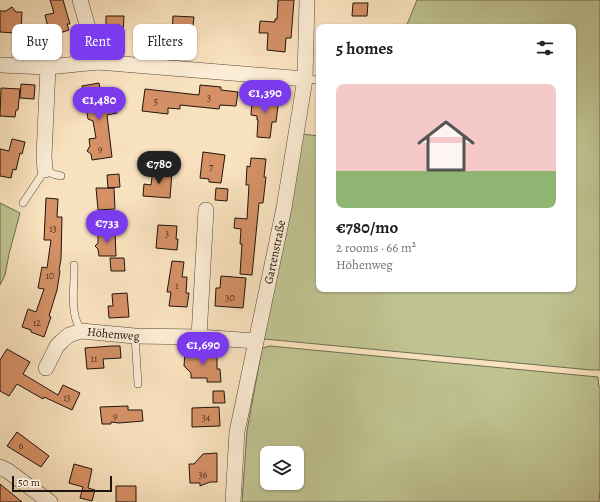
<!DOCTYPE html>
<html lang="en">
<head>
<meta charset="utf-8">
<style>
	:root { --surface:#fff; --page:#f2f2f2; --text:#202124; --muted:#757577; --accent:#7c3aed }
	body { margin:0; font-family:Alegreya,serif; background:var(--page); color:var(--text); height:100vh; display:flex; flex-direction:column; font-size:15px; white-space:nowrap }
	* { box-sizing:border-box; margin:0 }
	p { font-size:13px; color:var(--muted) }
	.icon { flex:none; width:22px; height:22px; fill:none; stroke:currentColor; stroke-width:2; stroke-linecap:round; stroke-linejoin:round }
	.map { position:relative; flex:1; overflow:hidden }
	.side { position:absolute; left:316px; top:24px; width:260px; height:268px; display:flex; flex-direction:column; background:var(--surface); border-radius:8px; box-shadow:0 1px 3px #0004 }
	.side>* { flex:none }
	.banner { position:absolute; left:12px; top:24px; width:244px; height:36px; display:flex; gap:8px }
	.fabs { position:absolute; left:260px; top:446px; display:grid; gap:8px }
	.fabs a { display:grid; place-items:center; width:44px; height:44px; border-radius:8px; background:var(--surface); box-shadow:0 1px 3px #0004; font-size:20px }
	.scale { position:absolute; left:12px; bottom:10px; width:100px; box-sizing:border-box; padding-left:4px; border:2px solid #1f150d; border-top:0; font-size:11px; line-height:14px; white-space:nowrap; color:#1f150d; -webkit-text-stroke:3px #fbecd5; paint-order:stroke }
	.price { position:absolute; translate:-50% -34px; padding:0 9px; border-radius:14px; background:var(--accent); color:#fff; font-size:13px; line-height:26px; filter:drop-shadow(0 1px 2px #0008) }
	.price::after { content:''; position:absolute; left:50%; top:24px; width:12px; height:9px; margin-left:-6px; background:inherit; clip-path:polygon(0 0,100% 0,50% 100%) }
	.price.on { background:#222; color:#fff }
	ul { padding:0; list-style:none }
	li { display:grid; align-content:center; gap:8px; height:212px; padding:0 20px }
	li span { display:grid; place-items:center; height:124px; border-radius:8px; color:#555 }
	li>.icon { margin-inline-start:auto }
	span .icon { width:72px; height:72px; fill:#fffc; stroke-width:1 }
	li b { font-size:17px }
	h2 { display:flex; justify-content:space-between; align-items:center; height:48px; padding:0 20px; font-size:17px }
	.pill { padding:0 14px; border-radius:8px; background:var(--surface); box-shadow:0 1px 3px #0004; font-size:14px; line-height:36px }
	.pill.on { background:var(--accent); color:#fff }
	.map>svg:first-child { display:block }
	.green { fill:#bfc391; stroke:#6f6c4f; fill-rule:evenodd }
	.building { fill:#d59066; stroke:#1f150d }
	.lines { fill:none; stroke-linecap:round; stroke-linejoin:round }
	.service-casing { stroke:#56483a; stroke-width:8 }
	.minor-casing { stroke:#56483a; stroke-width:16 }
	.service { stroke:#fbecd5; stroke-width:7 }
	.minor { stroke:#fbecd5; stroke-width:15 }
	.labels { text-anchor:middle; stroke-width:4; stroke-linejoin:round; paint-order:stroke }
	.number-label { font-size:10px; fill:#4c3423 }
	.street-label { font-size:12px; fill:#1f150d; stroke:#fbecd5 }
</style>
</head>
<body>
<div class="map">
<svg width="600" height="502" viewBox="0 0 600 502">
	<rect width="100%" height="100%" fill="#f9e2bf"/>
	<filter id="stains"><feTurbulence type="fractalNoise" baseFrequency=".005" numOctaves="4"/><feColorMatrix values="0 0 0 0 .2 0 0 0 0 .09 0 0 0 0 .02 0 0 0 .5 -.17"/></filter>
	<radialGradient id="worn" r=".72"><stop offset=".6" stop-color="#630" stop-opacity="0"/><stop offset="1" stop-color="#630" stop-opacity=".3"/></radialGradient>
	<path class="green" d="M417,0H600V370H591L264,339L302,134L319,136V289H573V27H406Z
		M0,203L20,213L9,254L5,275L0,285Z
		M270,346L598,377L599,387H600V490L599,502H242L247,431L262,348ZM267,453H297V483H267Z"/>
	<path class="building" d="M50,0H63L70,24H67L69,30L50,36L45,15L54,13Z
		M278,0H294L291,38H286L285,52L267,50L268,33H259L260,21L275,22V19H277Z
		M353,3H368L367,16H352Z
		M12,7L16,12H22L21,31H27L26,47L13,46L14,33L0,32V11H6Z
		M106,16H124L123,37L106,36Z
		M173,16L194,17L192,34L172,33Z
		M99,83L102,100L114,98L117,113L107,115L112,157L92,160L91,154L87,151L90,146L89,139L96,138L93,121L88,119L82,86Z
		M21,84L35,85L34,99L20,98Z
		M200,85L221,87V90L238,92L236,106L220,105L219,109L180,105V109L168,108V114L142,111L145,89L199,95Z
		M1,88L20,89L18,110H16L15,117L0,116Z
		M259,96L279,98L276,122H272L270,138L257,137L258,120H257V116L251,115L252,99L259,100Z
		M12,139L25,142L22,154L20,153L16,170L13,169L11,178L0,176V149L9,151Z
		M203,152L225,155L221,183L209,182V179L200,178Z
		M251,158L266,159L264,177H266L263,203H259L252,275L240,274L242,244H240L241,229L234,228L235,218L247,219L249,185H246L247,166L250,167Z
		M153,170L172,172L170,198L143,196L144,184L151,185Z
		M119,174L120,187L108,188L107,175Z
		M96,188H114L115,209L98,210Z
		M216,188L228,189L227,201L215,200Z
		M46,198L58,199L57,217H62L61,259L59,270L60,271L57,290L49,316L51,317L44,337L31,332V330L22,327L28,309L36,312L44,289L38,288L42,267L47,268L51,240H44Z
		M158,225L177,226L176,239H178L177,250L156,248Z
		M115,231L116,256H99L98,249L95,246L98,243V232Z
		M110,258H124L125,271H111Z
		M172,261L184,262L182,277H187L186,293H189L187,307L169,306L171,292H167Z
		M221,276L246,278L243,308L215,306L216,288H220Z
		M127,293L129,317L109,318L108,306H113L112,294Z
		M112,346H120L121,358L103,359L104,368L87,369L85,348Z
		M7,349L30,362L23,374L58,395L63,385L80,393L72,410L44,397L43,399L17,384L9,396L0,391V360Z
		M185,352H207V355H217V369H220L221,382H207V378H191V373L184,366Z
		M213,391H224L225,403H213Z
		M128,406V410H142L143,421L119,423L111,422V424H102L100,407Z
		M219,407L220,426L192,427V408Z
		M17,432L49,456L41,467L7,446Z
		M217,453V482H210L200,486V483H190L189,464H194L203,454Z
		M74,464L92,469L88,488L95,490L92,501L80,498L83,487L69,483Z
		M0,484L22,502H0Z
		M116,486H136V502H116Z"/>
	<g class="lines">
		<defs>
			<path id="service" d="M305,79L319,80
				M23,203L45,170L53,174L61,176
				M74,265C75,282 71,299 75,316C76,321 79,326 81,331
				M135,336L138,384"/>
			<g id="minor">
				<path d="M80,0L98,62"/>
				<path d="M0,65L48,67L98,62L305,79"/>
				<path d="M45,170L44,156L48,67"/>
				<path d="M199,337L206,210"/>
				<path id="s1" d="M46,368L57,346L62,341L69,335L81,331L135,336L199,337L256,341"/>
				<path d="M0,467L8,471L50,502"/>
				<path id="s2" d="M233,502L237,432L284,208L305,79L307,0"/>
			</g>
		</defs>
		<use href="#service" class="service-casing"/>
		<use href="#minor" class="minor-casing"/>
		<use href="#service" class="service"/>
		<use href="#minor" class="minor"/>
	</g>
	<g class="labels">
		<g class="number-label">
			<text x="209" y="101">3</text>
			<text x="156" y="105">5</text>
			<text x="100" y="152">9</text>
			<text x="211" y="170">7</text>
			<text x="53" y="232">13</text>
			<text x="167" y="237">3</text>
			<text x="50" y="279">10</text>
			<text x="177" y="289">1</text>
			<text x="230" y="301">30</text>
			<text x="37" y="326">12</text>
			<text x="94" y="362">11</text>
			<text x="67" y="401">13</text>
			<text x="115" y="419">9</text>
			<text x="206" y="421">34</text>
			<text x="21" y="449">6</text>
			<text x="203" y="478">36</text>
		</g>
		<g class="street-label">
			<text dy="4" stroke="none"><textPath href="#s2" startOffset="254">Gartenstraße</textPath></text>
			<text dy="4" stroke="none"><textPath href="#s1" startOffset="86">Höhenweg</textPath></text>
		</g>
	</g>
	<rect width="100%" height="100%" filter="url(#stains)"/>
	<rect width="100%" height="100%" fill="url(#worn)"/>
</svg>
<div class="fabs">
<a><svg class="icon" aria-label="layers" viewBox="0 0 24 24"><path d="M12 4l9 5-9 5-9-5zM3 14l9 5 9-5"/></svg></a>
</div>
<div class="scale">50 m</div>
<b class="price" style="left:265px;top:114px">€1,390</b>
<b class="price" style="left:99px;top:121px">€1,480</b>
<b class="price on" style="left:159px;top:185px">€780</b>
<b class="price" style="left:107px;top:244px">€733</b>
<b class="price" style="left:203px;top:366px">€1,690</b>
<div class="banner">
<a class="pill">Buy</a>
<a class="pill on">Rent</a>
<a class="pill">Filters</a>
</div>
<section class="side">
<h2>5 homes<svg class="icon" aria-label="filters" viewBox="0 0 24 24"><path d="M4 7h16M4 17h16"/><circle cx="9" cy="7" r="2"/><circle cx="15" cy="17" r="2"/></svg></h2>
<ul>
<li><span style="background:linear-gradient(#f6c9c9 70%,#8fb573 0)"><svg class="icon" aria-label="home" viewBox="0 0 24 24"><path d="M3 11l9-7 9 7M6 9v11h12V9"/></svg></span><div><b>€780/mo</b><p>2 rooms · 66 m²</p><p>Höhenweg</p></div></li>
</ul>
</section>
</div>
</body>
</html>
